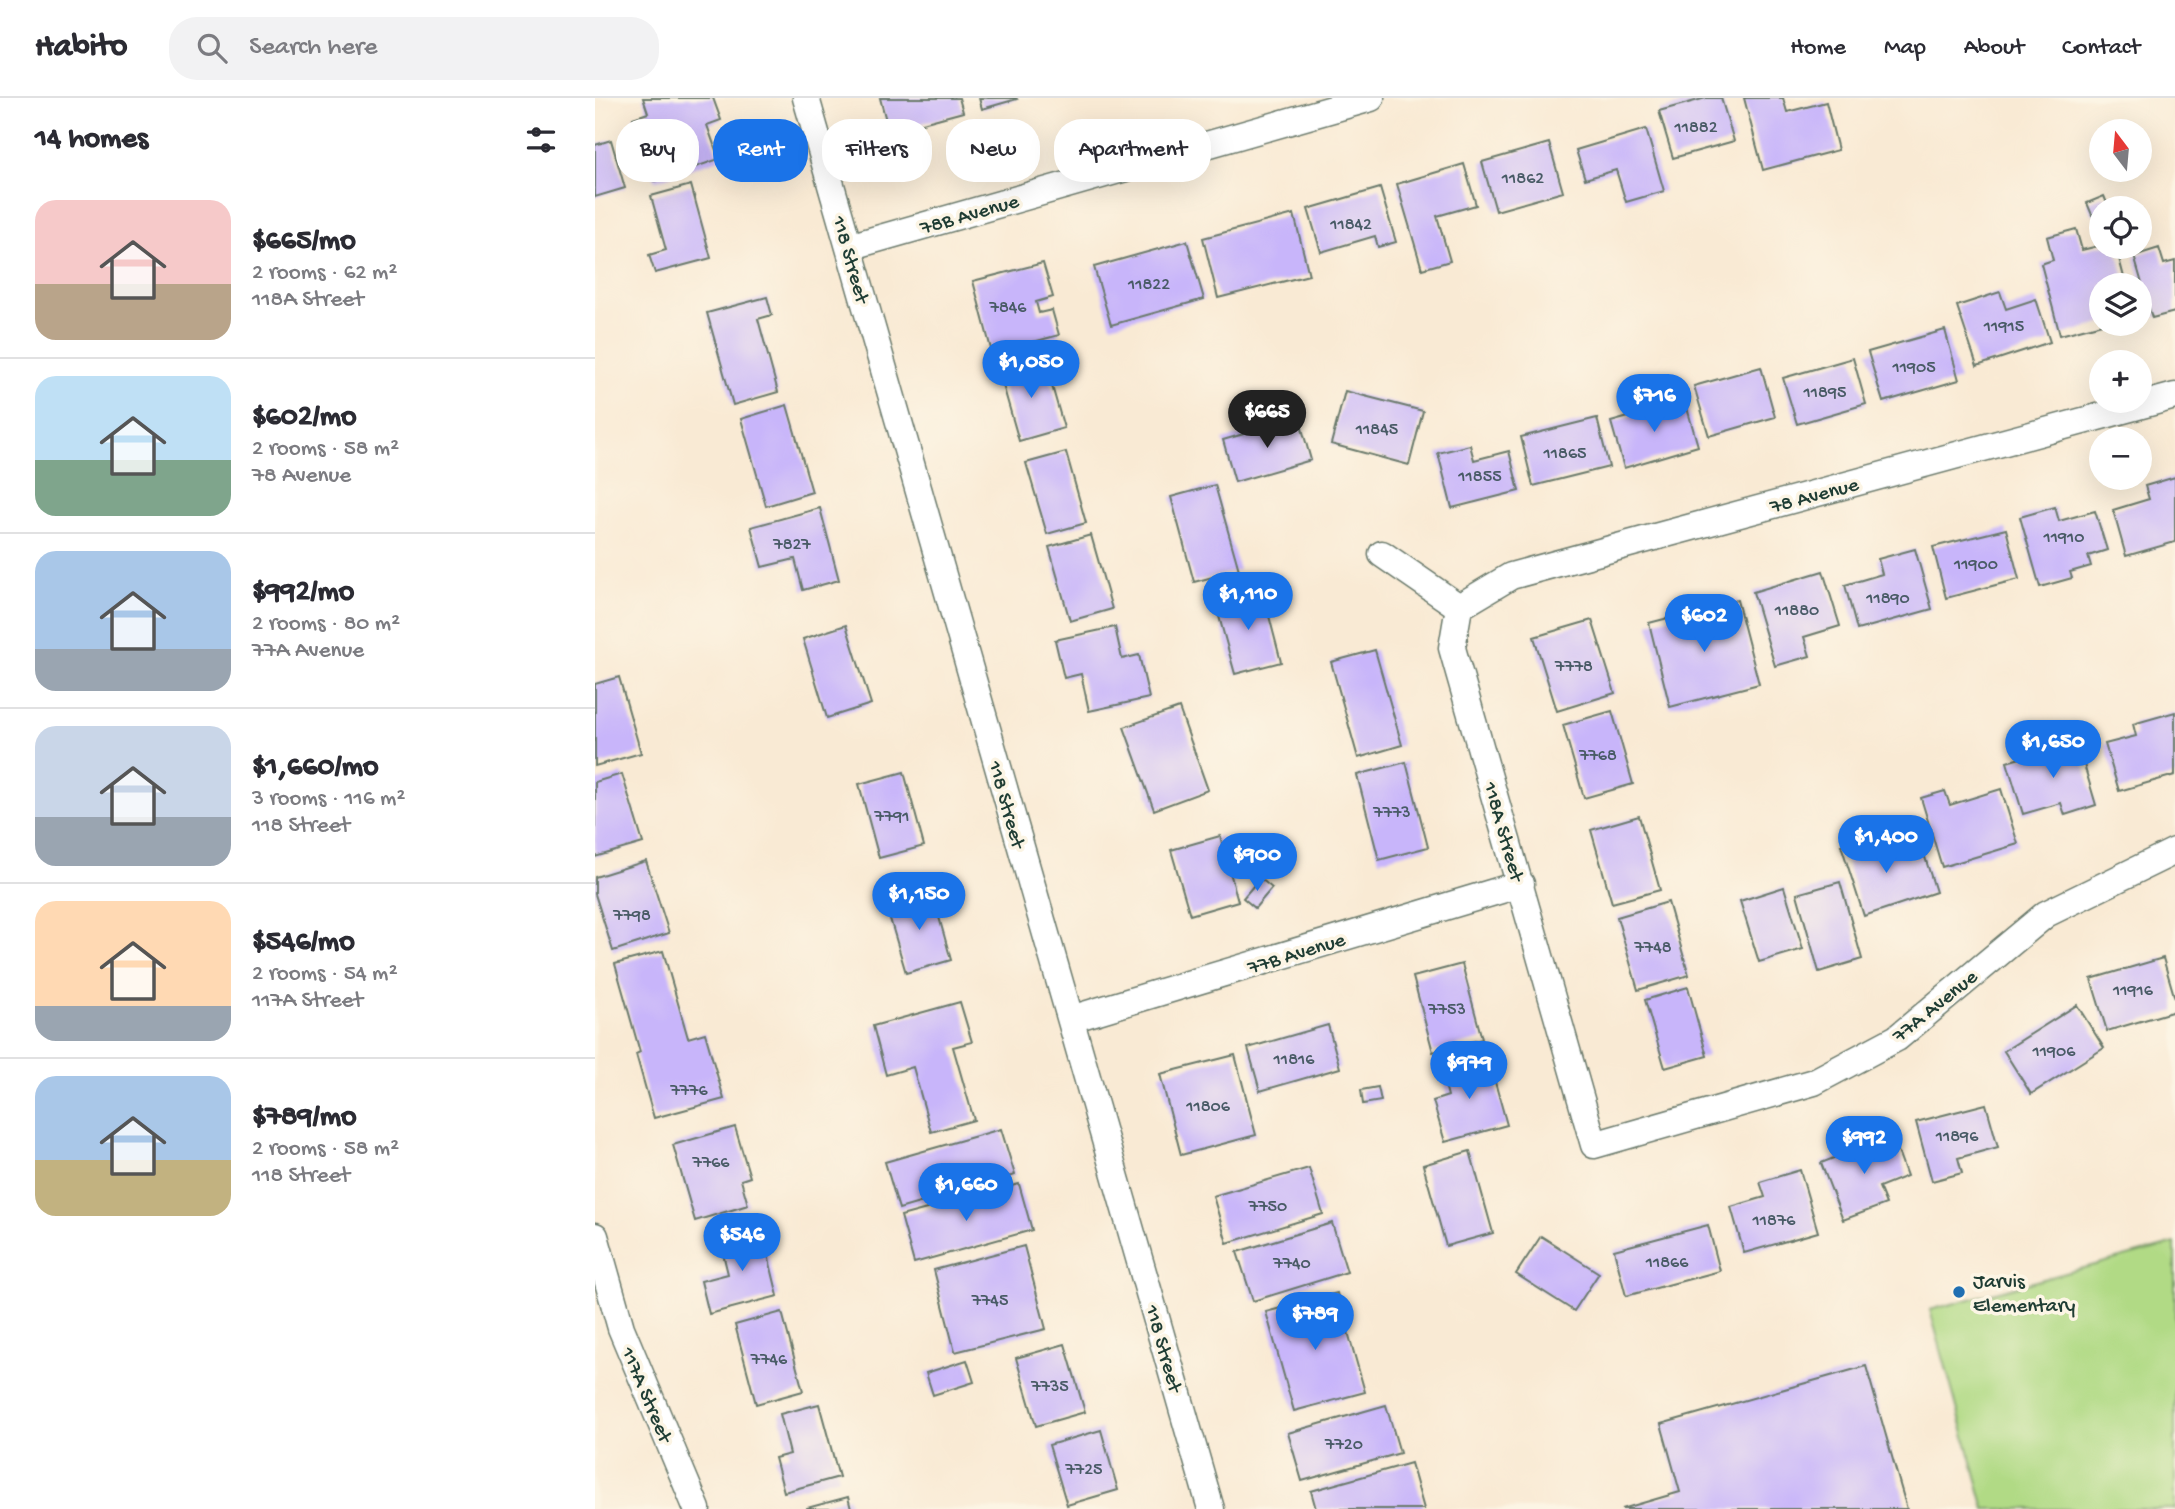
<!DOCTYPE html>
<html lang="en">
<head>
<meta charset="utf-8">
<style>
	:root { --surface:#fff; --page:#f2f2f3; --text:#2b2b33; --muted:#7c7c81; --line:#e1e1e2; --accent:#1a73e8 }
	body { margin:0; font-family:"Gochi Hand",sans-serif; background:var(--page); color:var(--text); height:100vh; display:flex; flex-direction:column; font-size:26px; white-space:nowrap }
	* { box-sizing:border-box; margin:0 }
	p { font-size:23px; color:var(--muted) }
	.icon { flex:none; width:38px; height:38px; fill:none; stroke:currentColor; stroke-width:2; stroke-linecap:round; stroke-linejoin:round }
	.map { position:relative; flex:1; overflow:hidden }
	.panel { display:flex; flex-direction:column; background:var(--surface); width:595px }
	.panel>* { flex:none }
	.guide { position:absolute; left:21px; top:21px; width:665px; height:63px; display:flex; gap:14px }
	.needle { width:46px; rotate:344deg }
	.buttons { position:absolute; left:1494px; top:21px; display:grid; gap:14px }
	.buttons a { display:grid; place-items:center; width:63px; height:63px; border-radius:50%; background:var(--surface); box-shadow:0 7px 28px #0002; font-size:35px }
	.price { position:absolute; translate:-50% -60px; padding:0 16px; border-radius:24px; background:var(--accent); color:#fff; font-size:23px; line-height:46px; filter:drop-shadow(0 2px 4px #0008) }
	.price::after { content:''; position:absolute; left:50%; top:42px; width:21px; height:16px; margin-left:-10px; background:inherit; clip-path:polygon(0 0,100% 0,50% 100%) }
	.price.current { background:#222; color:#fff }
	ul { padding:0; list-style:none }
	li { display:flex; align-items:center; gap:21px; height:175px; padding:0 35px }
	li+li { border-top:2px solid var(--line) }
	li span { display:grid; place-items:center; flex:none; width:196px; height:140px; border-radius:21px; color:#555 }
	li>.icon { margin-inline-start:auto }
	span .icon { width:84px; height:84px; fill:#fffc; stroke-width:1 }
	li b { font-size:30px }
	h2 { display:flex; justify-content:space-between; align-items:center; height:84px; padding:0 35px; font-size:30px }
	.chip { padding:0 24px; border-radius:28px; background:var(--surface); box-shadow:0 7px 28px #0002; font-size:24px; line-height:63px }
	.chip.current { background:var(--accent); color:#fff }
	header { display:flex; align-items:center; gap:42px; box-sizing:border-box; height:98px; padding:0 35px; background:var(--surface); border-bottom:2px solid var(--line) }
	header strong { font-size:33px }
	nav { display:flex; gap:38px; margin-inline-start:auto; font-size:24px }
	.search { width:490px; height:63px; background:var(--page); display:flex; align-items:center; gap:18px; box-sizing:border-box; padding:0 24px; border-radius:28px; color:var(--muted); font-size:26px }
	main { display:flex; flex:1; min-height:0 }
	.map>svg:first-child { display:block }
	.green { fill:#b1da85; stroke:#688c5c; stroke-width:2 }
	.building { fill:#c8b5fa }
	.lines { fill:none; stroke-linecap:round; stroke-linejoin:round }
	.street-casing { stroke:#6b7a6c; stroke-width:29 }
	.street { stroke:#fff; stroke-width:26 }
	.poi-dot { fill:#1f6fb2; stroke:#fcf5e5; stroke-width:2.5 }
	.labels { text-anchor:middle; stroke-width:7; stroke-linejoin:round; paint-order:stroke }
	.number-label { font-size:18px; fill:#495b66 }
	.street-label { font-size:21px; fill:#1f3d34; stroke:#fcf5e5 }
	.poi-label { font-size:21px; fill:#1f3d34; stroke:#fcf5e5; text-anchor:start }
</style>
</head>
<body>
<header>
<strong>Habito</strong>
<div class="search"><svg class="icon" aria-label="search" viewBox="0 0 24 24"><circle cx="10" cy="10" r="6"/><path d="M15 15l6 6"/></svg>Search here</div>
<nav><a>Home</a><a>Map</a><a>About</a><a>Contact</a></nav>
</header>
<main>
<section class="panel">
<h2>14 homes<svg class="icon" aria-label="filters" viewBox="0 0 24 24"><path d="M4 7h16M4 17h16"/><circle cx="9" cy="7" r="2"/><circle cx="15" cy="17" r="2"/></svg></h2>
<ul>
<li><span style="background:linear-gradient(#f6c9c9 60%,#b9a48a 0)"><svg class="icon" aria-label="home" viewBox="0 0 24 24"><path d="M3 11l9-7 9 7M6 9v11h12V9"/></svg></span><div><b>$665/mo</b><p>2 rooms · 62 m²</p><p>118A Street</p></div></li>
<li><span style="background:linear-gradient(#bfe0f5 60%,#7fa58c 0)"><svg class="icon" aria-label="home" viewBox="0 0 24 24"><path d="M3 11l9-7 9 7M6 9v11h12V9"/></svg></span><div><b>$602/mo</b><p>2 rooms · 58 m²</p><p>78 Avenue</p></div></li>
<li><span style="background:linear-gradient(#a9c7e8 70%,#9aa5b1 0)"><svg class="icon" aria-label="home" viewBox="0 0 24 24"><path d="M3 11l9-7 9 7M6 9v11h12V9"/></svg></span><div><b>$992/mo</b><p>2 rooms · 80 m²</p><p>77A Avenue</p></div></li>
<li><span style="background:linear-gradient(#c9d6e8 65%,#9aa5b1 0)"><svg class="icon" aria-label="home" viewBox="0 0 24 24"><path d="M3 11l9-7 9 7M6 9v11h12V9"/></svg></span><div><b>$1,660/mo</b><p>3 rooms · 116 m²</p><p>118 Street</p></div></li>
<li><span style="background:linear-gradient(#ffd9b3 75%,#9aa5b1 0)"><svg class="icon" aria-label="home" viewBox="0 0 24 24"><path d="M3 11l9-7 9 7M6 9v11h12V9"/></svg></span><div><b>$546/mo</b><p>2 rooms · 54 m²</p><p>117A Street</p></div></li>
<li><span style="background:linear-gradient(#a9c7e8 60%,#c2b280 0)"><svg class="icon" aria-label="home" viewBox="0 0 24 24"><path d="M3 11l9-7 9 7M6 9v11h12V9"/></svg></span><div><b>$789/mo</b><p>2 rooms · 58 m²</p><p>118 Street</p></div></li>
</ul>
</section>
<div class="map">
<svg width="1580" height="1411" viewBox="0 0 1580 1411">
	<rect width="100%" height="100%" fill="#fcf5e5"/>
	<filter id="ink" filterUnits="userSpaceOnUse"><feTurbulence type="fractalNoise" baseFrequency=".0143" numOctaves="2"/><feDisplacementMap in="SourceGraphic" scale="14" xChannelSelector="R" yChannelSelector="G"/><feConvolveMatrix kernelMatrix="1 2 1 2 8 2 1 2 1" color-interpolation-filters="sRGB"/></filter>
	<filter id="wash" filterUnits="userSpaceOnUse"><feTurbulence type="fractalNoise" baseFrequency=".00686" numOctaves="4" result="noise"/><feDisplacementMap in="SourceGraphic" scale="28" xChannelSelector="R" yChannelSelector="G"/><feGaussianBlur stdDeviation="1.57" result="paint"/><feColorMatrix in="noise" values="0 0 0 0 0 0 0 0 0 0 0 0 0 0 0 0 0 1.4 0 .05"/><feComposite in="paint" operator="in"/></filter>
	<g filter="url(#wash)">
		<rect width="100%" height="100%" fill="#f9ead4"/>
		<path class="green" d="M1580,1145V1411H1390L1335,1212Z"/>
		<g id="blocks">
			<path class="building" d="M48,0H118L126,22L112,27L124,61L60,83L38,20L53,15Z
				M285,0H364L368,14L294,34Z
				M384,0H421L422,1L387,11Z
				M1111,0H1126L1139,43L1078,60L1064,13Z
				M1149,0H1188L1192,14L1231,4L1243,52L1168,72Z
				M1051,31L1069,93L1031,104L1021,72L990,81L981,52Z
				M16,42L30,90L0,99V47Z
				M954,45L968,94L901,113L887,64Z
				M869,66L881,107L842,118L855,163L827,171L802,86Z
				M96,87L116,160L60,175L54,157L71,152L56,98Z
				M785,90L801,144L783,149L780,138L726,154L713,111Z
				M1509,98L1514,110L1497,117L1492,105Z
				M699,116L714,177L623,200L608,140Z
				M1481,131L1487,152L1507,147L1521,149L1531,187H1507V226L1465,237L1446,166L1458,162L1452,139Z
				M592,143L609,201L516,227L499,169Z
				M1564,150L1569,166L1580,163V214L1557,220L1539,158Z
				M448,165L458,199L441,204L444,215L457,212L464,237L397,255L378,183Z
				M1405,194L1411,211L1441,201L1455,244L1382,268L1362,208Z
				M172,199L177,217L163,221L183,294L138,307L112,215Z
				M1350,232L1364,282L1288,304L1273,254Z
				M449,260L469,330L424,343L404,273Z
				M1258,260L1271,306L1202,326L1188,280Z
				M1166,269L1180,319L1114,338L1099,288Z
				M750,293L828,313L814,367L736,346Z
				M1090,303L1103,348L1029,370L1016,324Z
				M192,307L217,394L171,408L146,321Z
				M704,320L716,362L640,384L628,342Z
				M1002,320L1014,369L938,388L926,339Z
				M875,347L879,362L914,353L924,393L857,410L843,355Z
				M471,354L491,425L452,436L431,365Z
				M1580,379V444L1531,458L1518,412L1554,401L1550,388Z
				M620,387L644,472L599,484L576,399Z
				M1460,409L1464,423L1500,413L1512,452L1493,458L1496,468L1475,474L1477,480L1445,489L1425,419Z
				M225,410L244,482L208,492L200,461L167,469L156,429Z
				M1411,431L1424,481L1351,500L1338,449Z
				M496,437L517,511L475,523L454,449Z
				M1320,451L1337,511L1262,532L1250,487L1287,476L1283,461Z
				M1228,473L1245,528L1209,539L1215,558L1180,568L1158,494Z
				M667,491L686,564L640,576L620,504Z
				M1142,502L1164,586L1075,609L1054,525Z
				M997,522L1020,595L962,613L939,539Z
				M251,527L276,606L232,620L208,541Z
				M520,529L527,561L544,557L554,600L494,613L486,576L469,580L460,542Z
				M780,552L807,647L763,660L736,564Z
				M24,579L46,655L0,668V586Z
				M584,610L613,692L559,712L529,629Z
				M1017,613L1038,686L989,700L968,627Z
				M1580,614V677L1524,693L1510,646L1541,638L1538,626Z
				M1482,643L1501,707L1470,717L1466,705L1428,716L1412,664Z
				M811,664L833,749L784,762L762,677Z
				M309,674L329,748L284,760L264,686Z
				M27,676L48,745L0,759V684Z
				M1406,691L1423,746L1347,769L1326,700L1350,693L1355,707Z
				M1044,718L1065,792L1017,805L996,732Z
				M1281,736L1286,752L1309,745L1314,761L1329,756L1341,794L1269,818L1246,747Z
				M625,738L643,803L595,817L576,752Z
				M51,763L74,835L18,853L0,796V779Z
				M665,780L677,790L660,810L648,800Z
				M1245,784L1267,861L1224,874L1202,796Z
				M1189,789L1208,851L1164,864L1145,803Z
				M337,794L356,862L311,875L291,807Z
				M1073,804L1094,877L1043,892L1022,819Z
				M68,853L93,940L110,935L129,1001L59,1020L41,956L45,954L20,866Z
				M1568,860L1580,901V913L1512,933L1496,881Z
				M867,866L887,941L838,954L818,879Z
				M1093,889L1112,958L1070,970L1050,902Z
				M365,904L377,944L358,949L379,1022L336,1034L318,969L291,977L278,928Z
				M1482,907L1509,950L1436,996L1409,953Z
				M733,927L745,970L665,993L653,950Z
				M640,957L661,1037L586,1057L565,976Z
				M893,959L912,1027L850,1044L838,1003L853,998L846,972Z
				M783,989L786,1003L768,1006L766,992Z
				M1391,1006L1403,1049L1363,1060L1367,1075L1337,1083L1321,1024Z
				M140,1029L155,1079L146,1082L153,1107L100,1123L78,1047Z
				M406,1031L420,1077L304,1111L290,1064Z
				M1297,1037L1312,1078L1284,1089L1291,1106L1248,1122L1226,1065Z
				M875,1053L898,1135L851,1148L828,1067Z
				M714,1070L728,1116L632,1145L618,1098Z
				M1205,1072L1223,1134L1149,1155L1136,1109L1170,1099L1165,1084Z
				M424,1086L437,1132L319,1165L306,1118Z
				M737,1125L752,1174L658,1203L642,1154Z
				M1113,1127L1125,1173L1031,1198L1019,1152Z
				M166,1128L183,1198L114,1216L106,1183L133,1176L124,1139Z
				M946,1138L1004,1175L979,1213L921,1176Z
				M429,1148L451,1231L360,1254L339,1172Z
				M742,1195L770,1294L699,1313L671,1214Z
				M187,1214L208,1293L161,1306L140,1227Z
				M470,1246L490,1314L441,1328L421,1260Z
				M372,1262L379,1284L338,1297L331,1275Z
				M1271,1268L1312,1411H1027L1085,1394L1066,1326Z
				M224,1306L244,1379L189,1394L180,1360L195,1356L185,1316Z
				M791,1307L805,1355L707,1383L693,1335Z
				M506,1332L523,1392L472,1407L454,1347Z
				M816,1365L829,1411H721L716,1393Z
				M253,1399L256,1411H212V1410Z"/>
		</g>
	</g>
	<g filter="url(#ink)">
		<use href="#blocks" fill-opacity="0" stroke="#6b7a6c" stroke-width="2"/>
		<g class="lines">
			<defs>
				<path id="street" d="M211,0L616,1411
					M254,149L776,0
					M787,456L864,509
					M864,509L857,550L999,1047L1219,984L1302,940L1451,816L1580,753
					M864,509L916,478L1580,298
					M476,921L926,786
					M0,1138L26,1230L102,1411"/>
			</defs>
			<use href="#street" class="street-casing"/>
			<use href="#street" class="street"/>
		</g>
	</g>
	<circle class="poi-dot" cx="1364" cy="1194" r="7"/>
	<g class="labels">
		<g class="number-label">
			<text x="1101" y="34">11882</text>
			<text x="928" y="85">11862</text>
			<text x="756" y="131">11842</text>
			<text x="554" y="191">11822</text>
			<text x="413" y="214">7846</text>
			<text x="1409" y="233">11915</text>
			<text x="1319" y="274">11905</text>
			<text x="1230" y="299">11895</text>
			<text x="782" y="336">11845</text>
			<text x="970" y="360">11865</text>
			<text x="885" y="383">11855</text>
			<text x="1469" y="444">11910</text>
			<text x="197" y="451">7827</text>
			<text x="1381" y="471">11900</text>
			<text x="1293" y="505">11890</text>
			<text x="1202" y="517">11880</text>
			<text x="979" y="573">7778</text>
			<text x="1003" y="662">7768</text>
			<text x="797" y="719">7773</text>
			<text x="297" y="723">7791</text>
			<text x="37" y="822">7798</text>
			<text x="1058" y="854">7748</text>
			<text x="1538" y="897">11916</text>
			<text x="852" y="916">7753</text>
			<text x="1459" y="958">11906</text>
			<text x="699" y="966">11816</text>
			<text x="94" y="997">7776</text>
			<text x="613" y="1013">11806</text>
			<text x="1362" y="1043">11896</text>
			<text x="116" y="1069">7766</text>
			<text x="673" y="1113">7750</text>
			<text x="1179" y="1127">11876</text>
			<text x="1072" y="1169">11866</text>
			<text x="697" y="1170">7740</text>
			<text x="395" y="1207">7745</text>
			<text x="174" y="1266">7746</text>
			<text x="455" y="1293">7735</text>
			<text x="749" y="1351">7720</text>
			<text x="489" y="1376">7725</text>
		</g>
		<g class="street-label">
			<text transform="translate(374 115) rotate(-16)" y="7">78B Avenue</text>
			<text transform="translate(257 161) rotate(74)" y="7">118 Street</text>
			<text transform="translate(1219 396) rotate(-15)" y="7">78 Avenue</text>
			<text transform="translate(413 706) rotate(74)" y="7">118 Street</text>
			<text transform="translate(910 733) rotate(74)" y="7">118A Street</text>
			<text transform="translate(701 854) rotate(-17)" y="7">77B Avenue</text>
			<text transform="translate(1339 907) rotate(-39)" y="7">77A Avenue</text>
			<text transform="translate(570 1250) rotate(74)" y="7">118 Street</text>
			<text transform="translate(53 1296) rotate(67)" y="7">117A Street</text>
		</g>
		<g class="poi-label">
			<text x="1378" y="1189">Jarvis<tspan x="1378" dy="24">Elementary</tspan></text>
		</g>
	</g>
</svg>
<div class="buttons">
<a><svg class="needle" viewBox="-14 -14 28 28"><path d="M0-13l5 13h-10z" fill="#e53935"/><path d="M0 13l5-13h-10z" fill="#7c7c81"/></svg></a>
<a><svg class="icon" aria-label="locate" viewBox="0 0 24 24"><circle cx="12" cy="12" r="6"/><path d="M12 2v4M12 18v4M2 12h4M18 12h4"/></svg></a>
<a><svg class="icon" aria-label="layers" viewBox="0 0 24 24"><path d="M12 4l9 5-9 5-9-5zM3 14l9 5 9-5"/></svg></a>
<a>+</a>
<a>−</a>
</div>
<b class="price" style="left:436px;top:302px">$1,050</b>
<b class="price" style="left:1059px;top:336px">$716</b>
<b class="price current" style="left:672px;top:352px">$665</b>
<b class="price" style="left:653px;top:534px">$1,110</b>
<b class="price" style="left:1109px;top:556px">$602</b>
<b class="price" style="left:1458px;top:682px">$1,650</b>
<b class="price" style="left:1291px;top:777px">$1,400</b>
<b class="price" style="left:662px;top:795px">$900</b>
<b class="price" style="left:324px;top:834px">$1,150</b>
<b class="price" style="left:874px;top:1003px">$979</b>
<b class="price" style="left:1269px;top:1078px">$992</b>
<b class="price" style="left:371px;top:1125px">$1,660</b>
<b class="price" style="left:147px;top:1175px">$546</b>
<b class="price" style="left:720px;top:1254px">$789</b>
<div class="guide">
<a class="chip">Buy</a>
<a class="chip current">Rent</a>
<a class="chip">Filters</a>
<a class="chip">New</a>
<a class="chip">Apartment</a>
</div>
</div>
</main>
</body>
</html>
